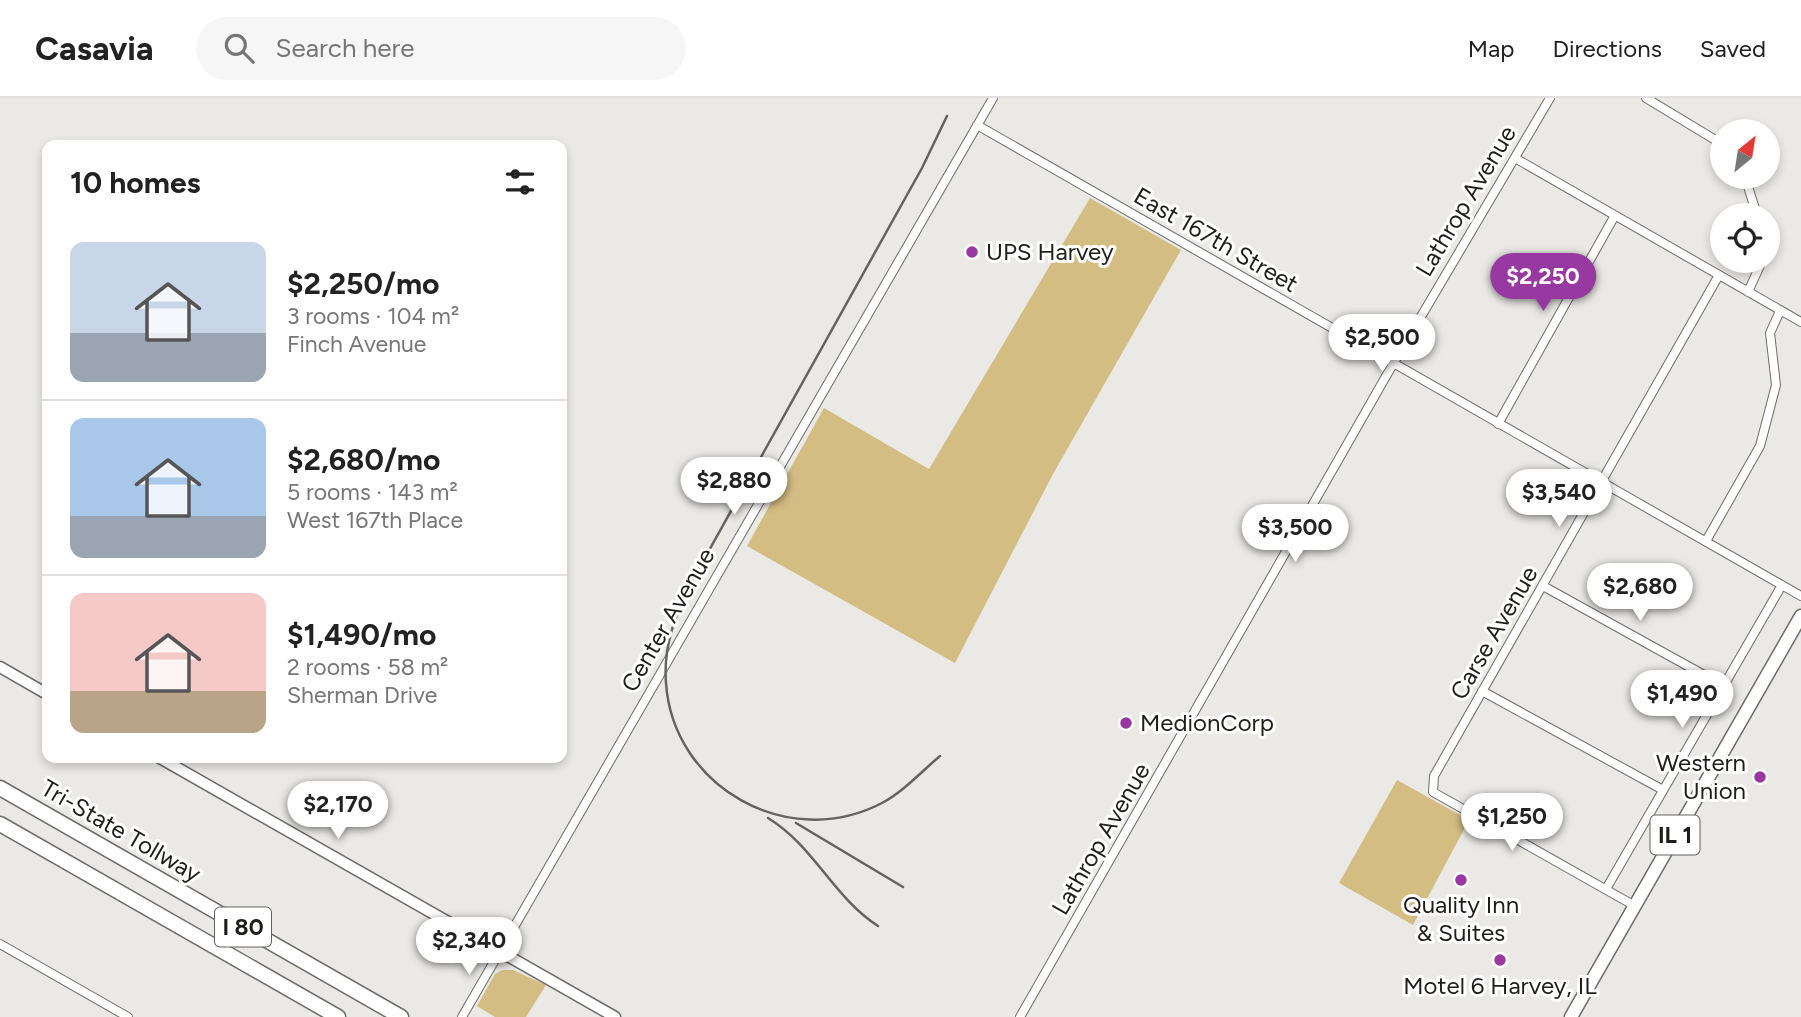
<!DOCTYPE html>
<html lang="en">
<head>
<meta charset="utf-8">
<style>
	:root { --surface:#fff; --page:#f6f6f6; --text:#222; --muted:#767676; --line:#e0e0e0; --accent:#9838a1 }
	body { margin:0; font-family:Figtree,sans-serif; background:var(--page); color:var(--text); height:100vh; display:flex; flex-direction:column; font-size:26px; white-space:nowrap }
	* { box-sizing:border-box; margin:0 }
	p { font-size:23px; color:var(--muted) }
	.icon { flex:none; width:38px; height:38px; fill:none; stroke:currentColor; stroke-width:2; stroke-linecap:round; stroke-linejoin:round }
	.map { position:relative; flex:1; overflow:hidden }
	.drawer { position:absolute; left:42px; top:42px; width:525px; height:623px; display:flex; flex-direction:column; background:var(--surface); border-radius:14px; box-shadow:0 4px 10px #0003 }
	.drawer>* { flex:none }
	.needle { width:46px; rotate:30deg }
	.tools { position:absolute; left:1710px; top:21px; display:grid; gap:14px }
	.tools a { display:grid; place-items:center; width:70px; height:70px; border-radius:50%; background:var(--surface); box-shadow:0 4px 10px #0003; font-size:35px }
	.price { position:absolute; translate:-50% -60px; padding:0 16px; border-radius:24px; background:#fff; color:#222; font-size:23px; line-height:46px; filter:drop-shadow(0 2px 4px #0008) }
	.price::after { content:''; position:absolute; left:50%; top:42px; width:21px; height:16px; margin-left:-10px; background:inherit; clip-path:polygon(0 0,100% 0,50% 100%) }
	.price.current { background:var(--accent); color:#fff }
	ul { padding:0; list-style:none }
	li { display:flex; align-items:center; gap:21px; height:175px; padding:0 28px }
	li+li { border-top:2px solid var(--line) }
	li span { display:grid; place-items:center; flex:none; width:196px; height:140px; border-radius:14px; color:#555 }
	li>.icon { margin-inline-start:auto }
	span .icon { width:84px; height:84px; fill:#fffc; stroke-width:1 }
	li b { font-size:30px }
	h2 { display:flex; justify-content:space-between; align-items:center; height:84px; padding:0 28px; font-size:30px }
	header { display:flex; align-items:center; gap:42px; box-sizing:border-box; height:98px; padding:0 35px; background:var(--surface); border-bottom:2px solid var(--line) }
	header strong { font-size:33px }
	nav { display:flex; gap:38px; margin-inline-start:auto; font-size:24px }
	.search { width:490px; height:63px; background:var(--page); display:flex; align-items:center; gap:18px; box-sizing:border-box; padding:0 24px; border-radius:38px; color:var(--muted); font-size:26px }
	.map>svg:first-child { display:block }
	.green { fill:#d4bd83 }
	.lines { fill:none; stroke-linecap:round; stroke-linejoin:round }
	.street-casing { stroke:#6d6c69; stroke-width:10 }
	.secondary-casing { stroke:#6d6c69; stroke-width:13 }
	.primary-casing { stroke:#6d6c69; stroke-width:15 }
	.highway-casing { stroke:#6d6c69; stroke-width:17 }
	.street { stroke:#fff; stroke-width:8 }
	.secondary { stroke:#fff; stroke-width:10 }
	.primary { stroke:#fff; stroke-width:12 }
	.highway { stroke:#fff; stroke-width:14 }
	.rail { stroke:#636360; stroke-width:2.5 }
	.poi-dot { fill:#9838a1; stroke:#fff; stroke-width:2.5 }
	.labels { text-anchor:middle; stroke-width:6; stroke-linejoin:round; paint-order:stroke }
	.shield { fill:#fff; stroke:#626260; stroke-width:2 }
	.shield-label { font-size:23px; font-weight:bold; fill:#1e1e1c }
	.street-label { font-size:24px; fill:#1e1e1c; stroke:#fff }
	.poi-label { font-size:24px; fill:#1e1e1c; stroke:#fff; text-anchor:start }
</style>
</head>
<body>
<header>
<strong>Casavia</strong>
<div class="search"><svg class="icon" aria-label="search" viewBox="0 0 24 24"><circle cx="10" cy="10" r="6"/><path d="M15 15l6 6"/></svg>Search here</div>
<nav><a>Map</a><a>Directions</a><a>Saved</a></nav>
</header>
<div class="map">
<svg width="1801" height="919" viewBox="0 0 1801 919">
	<rect width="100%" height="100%" fill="#eae9e5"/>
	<path class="green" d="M1090,100L1181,152L1053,376L955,565L747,448L824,310L929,371Z
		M1397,682L1469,722L1413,827L1339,785Z
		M503,872H513L546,887L526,919H495L477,908L495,876Z"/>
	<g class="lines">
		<defs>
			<path id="street" d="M1646,0L1722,46
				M977,27L1801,498
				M1515,60L1801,224
				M1745,79L1757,117
				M1748,194L1762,163
				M1498,326L1614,119
				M1706,443L1760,348L1776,287L1770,235L1780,213
				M1543,488L1724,588
				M1482,593L1663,692
				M1606,791L1782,487
				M1635,808L1433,694L1434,678L1719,177
				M0,846L128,919
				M462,919L993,0
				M1020,919L1393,266L1550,0"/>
			<path id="secondary" d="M0,569L47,596
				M160,660L615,919"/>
			<path id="primary" d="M1571,919L1801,518"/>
			<path id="highway" d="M0,690L401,919
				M0,726L338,919"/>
		</defs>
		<use href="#street" class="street-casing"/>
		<use href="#secondary" class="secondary-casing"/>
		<use href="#primary" class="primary-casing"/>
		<use href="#highway" class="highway-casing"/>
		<use href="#street" class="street"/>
		<use href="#secondary" class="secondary"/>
		<use href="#primary" class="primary"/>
		<use href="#highway" class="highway"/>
		<path class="rail" d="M940,658C922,673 903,694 882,705C788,754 673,689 666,585C663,547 676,515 692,483L922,70L947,18
			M768,720C814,748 833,799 878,828
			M796,725L903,789"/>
	</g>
	<g class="poi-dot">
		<circle cx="972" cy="154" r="7"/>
		<circle cx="1126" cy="625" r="7"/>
		<circle cx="1760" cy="679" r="7"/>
		<circle cx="1461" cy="782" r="7"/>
		<circle cx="1500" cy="862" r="7"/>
	</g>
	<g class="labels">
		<g class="shield">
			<rect x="1650.5" y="717.5" width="49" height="39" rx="5"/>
			<rect x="215" y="809.5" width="56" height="39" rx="5"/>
		</g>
		<g class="shield-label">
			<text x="1675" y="745">IL 1</text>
			<text x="243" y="837">I 80</text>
		</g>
		<g class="street-label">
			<text transform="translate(1466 103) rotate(-59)" y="8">Lathrop Avenue</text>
			<text transform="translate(1216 142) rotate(30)" y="8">East 167th Street</text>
			<text transform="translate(668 522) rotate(-60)" y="8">Center Avenue</text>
			<text transform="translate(1494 535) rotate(-60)" y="8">Carse Avenue</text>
			<text transform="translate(121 733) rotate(30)" y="8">Tri-State Tollway</text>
			<text transform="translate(1101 741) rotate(-60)" y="8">Lathrop Avenue</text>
		</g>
		<g class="poi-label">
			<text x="986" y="162">UPS Harvey</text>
			<text x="1140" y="633">MedionCorp</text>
			<text x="1746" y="673" text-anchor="end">Western<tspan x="1746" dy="28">Union</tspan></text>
			<text x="1461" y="815" text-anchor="middle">Quality Inn<tspan x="1461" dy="28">&amp; Suites</tspan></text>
			<text x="1500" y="896" text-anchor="middle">Motel 6 Harvey, IL</text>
		</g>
	</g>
</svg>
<div class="tools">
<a><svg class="needle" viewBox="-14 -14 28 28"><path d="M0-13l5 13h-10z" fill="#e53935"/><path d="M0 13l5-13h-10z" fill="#767676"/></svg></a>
<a><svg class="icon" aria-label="locate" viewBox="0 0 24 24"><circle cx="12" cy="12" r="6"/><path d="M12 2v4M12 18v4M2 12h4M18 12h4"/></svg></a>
</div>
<b class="price current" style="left:1543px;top:215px">$2,250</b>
<b class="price" style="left:1382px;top:276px">$2,500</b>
<b class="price" style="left:734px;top:419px">$2,880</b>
<b class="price" style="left:1559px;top:431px">$3,540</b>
<b class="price" style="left:1295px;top:466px">$3,500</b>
<b class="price" style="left:1640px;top:525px">$2,680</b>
<b class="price" style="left:1682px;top:632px">$1,490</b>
<b class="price" style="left:338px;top:743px">$2,170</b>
<b class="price" style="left:1512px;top:755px">$1,250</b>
<b class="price" style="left:469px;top:879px">$2,340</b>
<section class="drawer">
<h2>10 homes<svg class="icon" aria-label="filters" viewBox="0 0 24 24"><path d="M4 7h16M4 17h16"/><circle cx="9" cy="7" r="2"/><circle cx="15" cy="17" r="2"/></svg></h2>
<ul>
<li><span style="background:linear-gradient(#c9d6e8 65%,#9aa5b1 0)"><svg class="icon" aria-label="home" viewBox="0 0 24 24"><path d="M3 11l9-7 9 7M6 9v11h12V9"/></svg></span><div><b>$2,250/mo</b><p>3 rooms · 104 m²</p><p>Finch Avenue</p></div></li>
<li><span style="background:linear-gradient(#a9c7e8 70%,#9aa5b1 0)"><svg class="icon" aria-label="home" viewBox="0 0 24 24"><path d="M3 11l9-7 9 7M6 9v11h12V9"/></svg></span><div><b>$2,680/mo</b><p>5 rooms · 143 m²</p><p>West 167th Place</p></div></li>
<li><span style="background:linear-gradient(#f6c9c9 70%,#b9a48a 0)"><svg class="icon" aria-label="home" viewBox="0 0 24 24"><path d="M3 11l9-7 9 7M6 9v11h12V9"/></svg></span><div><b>$1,490/mo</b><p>2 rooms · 58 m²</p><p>Sherman Drive</p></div></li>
</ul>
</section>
</div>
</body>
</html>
